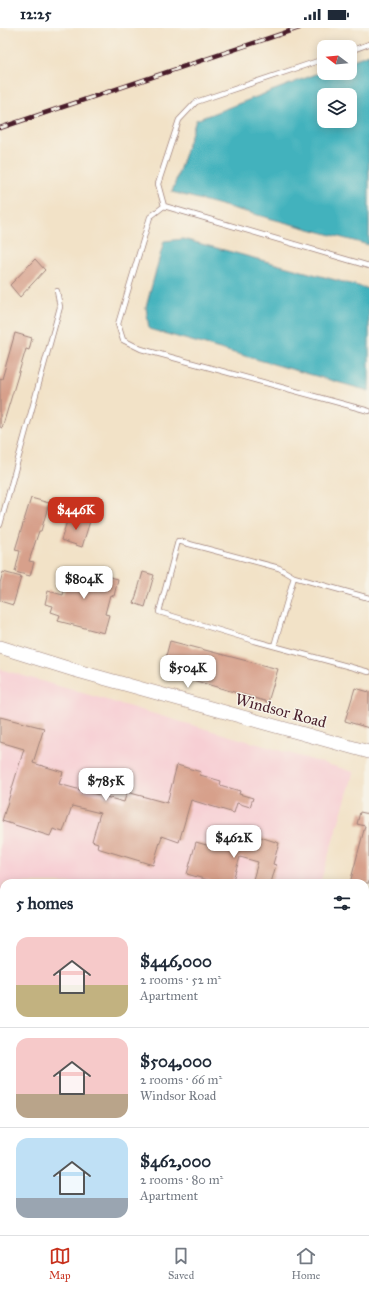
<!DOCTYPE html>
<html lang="en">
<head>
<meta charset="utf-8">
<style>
	:root { --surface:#fff; --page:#f2f2f3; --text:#1f2937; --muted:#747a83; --line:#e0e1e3; --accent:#c8321e }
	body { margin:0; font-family:"IM FELL Great Primer",serif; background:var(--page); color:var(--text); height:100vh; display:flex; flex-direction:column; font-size:15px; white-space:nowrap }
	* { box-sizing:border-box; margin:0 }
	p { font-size:13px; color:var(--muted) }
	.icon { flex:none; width:22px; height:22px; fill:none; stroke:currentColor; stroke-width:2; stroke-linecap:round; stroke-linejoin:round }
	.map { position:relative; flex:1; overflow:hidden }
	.details { position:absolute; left:0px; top:851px; width:369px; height:356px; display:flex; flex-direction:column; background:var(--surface); border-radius:12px 12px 0 0; box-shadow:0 2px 10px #0003 }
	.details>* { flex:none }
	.needle { width:26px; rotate:286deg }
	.buttons { position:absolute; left:317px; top:12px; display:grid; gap:8px }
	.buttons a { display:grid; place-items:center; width:40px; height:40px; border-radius:8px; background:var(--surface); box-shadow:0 2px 10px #0003; font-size:20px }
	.price { position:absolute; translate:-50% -34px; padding:0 9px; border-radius:8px; background:#fff; color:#222; font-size:13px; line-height:26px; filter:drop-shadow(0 1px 2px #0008) }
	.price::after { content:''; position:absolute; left:50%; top:24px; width:12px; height:9px; margin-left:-6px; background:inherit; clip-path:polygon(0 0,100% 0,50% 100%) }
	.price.on { background:var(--accent); color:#fff }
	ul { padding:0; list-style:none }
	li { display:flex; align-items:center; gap:12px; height:100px; padding:0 16px }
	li+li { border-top:1px solid var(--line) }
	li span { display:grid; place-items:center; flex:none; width:112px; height:80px; border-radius:12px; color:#555 }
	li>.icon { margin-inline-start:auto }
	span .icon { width:48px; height:48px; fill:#fffc; stroke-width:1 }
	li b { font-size:17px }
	h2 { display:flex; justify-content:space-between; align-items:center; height:48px; padding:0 16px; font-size:17px }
	.status { display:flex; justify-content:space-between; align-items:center; height:28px; padding:0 20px; background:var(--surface); direction:ltr }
	.status svg { height:11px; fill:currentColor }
	.dock { display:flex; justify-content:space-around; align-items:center; height:56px; border-top:1px solid var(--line); background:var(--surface); font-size:11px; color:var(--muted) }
	.dock a { display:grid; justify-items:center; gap:2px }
	.dock .on { color:var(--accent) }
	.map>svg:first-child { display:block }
	.built { fill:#f7cfd4 }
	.water { fill:#42b2bd; stroke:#466874; fill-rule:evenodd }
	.building { fill:#d7a08b }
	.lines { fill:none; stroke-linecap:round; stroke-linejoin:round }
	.lane-casing { stroke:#9e8079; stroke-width:6 }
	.street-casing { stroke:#9e8079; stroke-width:10 }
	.secondary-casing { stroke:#9e8079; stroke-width:14 }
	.lane { stroke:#fff; stroke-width:4.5 }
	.street { stroke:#fff; stroke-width:9 }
	.secondary { stroke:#fff; stroke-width:13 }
	.rail-casing { stroke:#4a1f2b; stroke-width:4.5 }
	.rail { stroke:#f7f3e8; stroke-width:3; stroke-dasharray:9; stroke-linecap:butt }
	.labels { text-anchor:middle; stroke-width:3; stroke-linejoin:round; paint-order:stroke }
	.street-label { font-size:16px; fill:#4a1f2b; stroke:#f7f3e8 }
</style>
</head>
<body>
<div class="status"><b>12:25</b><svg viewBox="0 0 49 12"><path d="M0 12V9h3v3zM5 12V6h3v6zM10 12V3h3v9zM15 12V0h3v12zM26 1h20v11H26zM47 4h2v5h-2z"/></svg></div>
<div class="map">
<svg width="369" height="1207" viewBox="0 0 369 1207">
	<rect width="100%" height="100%" fill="#f7f3e8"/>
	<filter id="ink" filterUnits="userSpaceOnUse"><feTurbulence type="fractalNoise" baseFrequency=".025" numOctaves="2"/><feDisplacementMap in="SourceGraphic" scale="8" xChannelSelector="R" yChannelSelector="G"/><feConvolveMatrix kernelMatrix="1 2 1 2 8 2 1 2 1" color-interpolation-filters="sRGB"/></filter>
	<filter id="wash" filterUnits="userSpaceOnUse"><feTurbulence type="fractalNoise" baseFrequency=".012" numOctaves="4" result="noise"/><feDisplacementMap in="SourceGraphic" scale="16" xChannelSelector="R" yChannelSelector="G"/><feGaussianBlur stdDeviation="0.9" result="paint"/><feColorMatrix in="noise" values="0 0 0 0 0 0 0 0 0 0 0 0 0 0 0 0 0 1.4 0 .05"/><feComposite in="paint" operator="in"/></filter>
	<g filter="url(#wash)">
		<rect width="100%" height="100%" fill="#f2e2c7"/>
		<path class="built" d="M0,641L354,744L320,855H4V1203H214L212,1207H0Z"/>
		<path class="water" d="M369,26V217L172,164L196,92L324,43V45H350V33ZM324,67H350V93H324Z
			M183,211L369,261V363L149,301L146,279L164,213Z"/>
		<g id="blocks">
			<path class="building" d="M35,231L45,242L20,269L10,257Z
				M15,305L32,310L29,322L26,321L2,400L0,399V350L2,351Z
				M31,470L49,475L41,503H39L29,533L34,534L30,548L15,544L20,523L15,522Z
				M69,487L90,493L82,519L61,512Z
				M75,540L118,551L114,568L110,567L105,586L109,587L104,605L58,593L60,587L51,584L53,578L45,576L48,563L63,567L69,544L74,545Z
				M3,544L21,549L13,577L0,573V555Z
				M143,544L154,547L145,579L134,575Z
				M170,613L278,641L268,674L162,643Z
				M355,660L369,664V700L345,693Z
				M0,689L44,700L33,735L63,744L59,756L124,774L127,764L167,775L177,737L201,744L200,747L221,753L220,757L240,763L239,766L253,770L250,779L237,775L234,785L191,772L179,814L162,808L153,837L97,820L98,815L92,813L100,785L72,778L63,804L53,801L50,808L2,793L24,721L0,714Z
				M360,784L369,786V855H350L365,798L357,796Z
				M226,802L259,812L260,809L279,815L273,836L276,837L271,855H252L258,834L240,829L232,855H210L211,853L187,846L196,814L220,821Z"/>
		</g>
	</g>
	<g filter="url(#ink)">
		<use href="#blocks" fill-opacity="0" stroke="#9e8079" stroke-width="1"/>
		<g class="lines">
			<defs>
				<path id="lane" d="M350,23L369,16
					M164,178L150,189L118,296L123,312L141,321L369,383
					M164,178L158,156L179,92L196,74L324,31
					M164,178L369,238
					M0,497L60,279L57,263
					M369,570L294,549L279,540L178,513L159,584L255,613L369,644
					M274,618L294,549
					M46,1207L47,1203"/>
				<path id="street" d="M365,980L369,966
					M300,1207L301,1203"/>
				<path id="secondary" d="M0,619L74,642L369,724"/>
			</defs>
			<use href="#lane" class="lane-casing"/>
			<use href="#street" class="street-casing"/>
			<use href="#secondary" class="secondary-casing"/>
			<use href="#lane" class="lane"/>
			<use href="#street" class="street"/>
			<use href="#secondary" class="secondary"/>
			<defs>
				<path id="rail" d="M0,100L299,0"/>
			</defs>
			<use href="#rail" class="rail-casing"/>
			<use href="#rail" class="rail"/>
		</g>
	</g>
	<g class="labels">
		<g class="street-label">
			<text transform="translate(281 682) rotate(15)" y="6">Windsor Road</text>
		</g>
	</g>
</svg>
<div class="buttons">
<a><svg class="needle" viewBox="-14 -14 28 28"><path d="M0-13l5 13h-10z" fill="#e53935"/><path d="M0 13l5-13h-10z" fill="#747a83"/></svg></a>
<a><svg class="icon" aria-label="layers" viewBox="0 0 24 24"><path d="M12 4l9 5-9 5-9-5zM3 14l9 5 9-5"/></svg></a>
</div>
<b class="price on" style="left:76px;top:503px">$446K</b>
<b class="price" style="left:84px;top:572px">$804K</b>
<b class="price" style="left:188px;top:661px">$504K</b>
<b class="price" style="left:106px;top:774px">$785K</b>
<b class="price" style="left:234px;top:831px">$462K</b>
<section class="details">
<h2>5 homes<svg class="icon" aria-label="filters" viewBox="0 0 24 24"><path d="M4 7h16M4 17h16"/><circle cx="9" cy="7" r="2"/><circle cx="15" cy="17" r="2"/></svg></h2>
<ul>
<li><span style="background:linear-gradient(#f6c9c9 60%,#c2b280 0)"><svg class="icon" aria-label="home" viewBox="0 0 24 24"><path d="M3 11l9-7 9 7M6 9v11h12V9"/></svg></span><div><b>$446,000</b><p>2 rooms · 52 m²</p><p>Apartment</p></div></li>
<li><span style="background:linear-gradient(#f6c9c9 70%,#b9a48a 0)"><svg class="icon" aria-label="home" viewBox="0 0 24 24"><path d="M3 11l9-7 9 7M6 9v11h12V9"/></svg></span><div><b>$504,000</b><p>2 rooms · 66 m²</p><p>Windsor Road</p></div></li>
<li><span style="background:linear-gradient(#bfe0f5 75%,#9aa5b1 0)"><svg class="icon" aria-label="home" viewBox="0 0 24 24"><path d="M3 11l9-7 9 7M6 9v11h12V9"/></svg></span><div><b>$462,000</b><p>2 rooms · 80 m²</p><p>Apartment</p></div></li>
</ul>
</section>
</div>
<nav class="dock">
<a class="on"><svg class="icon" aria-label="map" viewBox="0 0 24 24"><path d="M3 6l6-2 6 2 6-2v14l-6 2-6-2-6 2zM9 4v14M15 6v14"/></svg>Map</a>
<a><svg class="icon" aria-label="saved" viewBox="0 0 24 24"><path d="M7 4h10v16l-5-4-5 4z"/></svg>Saved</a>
<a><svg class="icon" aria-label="home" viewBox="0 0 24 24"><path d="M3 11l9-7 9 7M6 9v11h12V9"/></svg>Home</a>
</nav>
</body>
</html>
